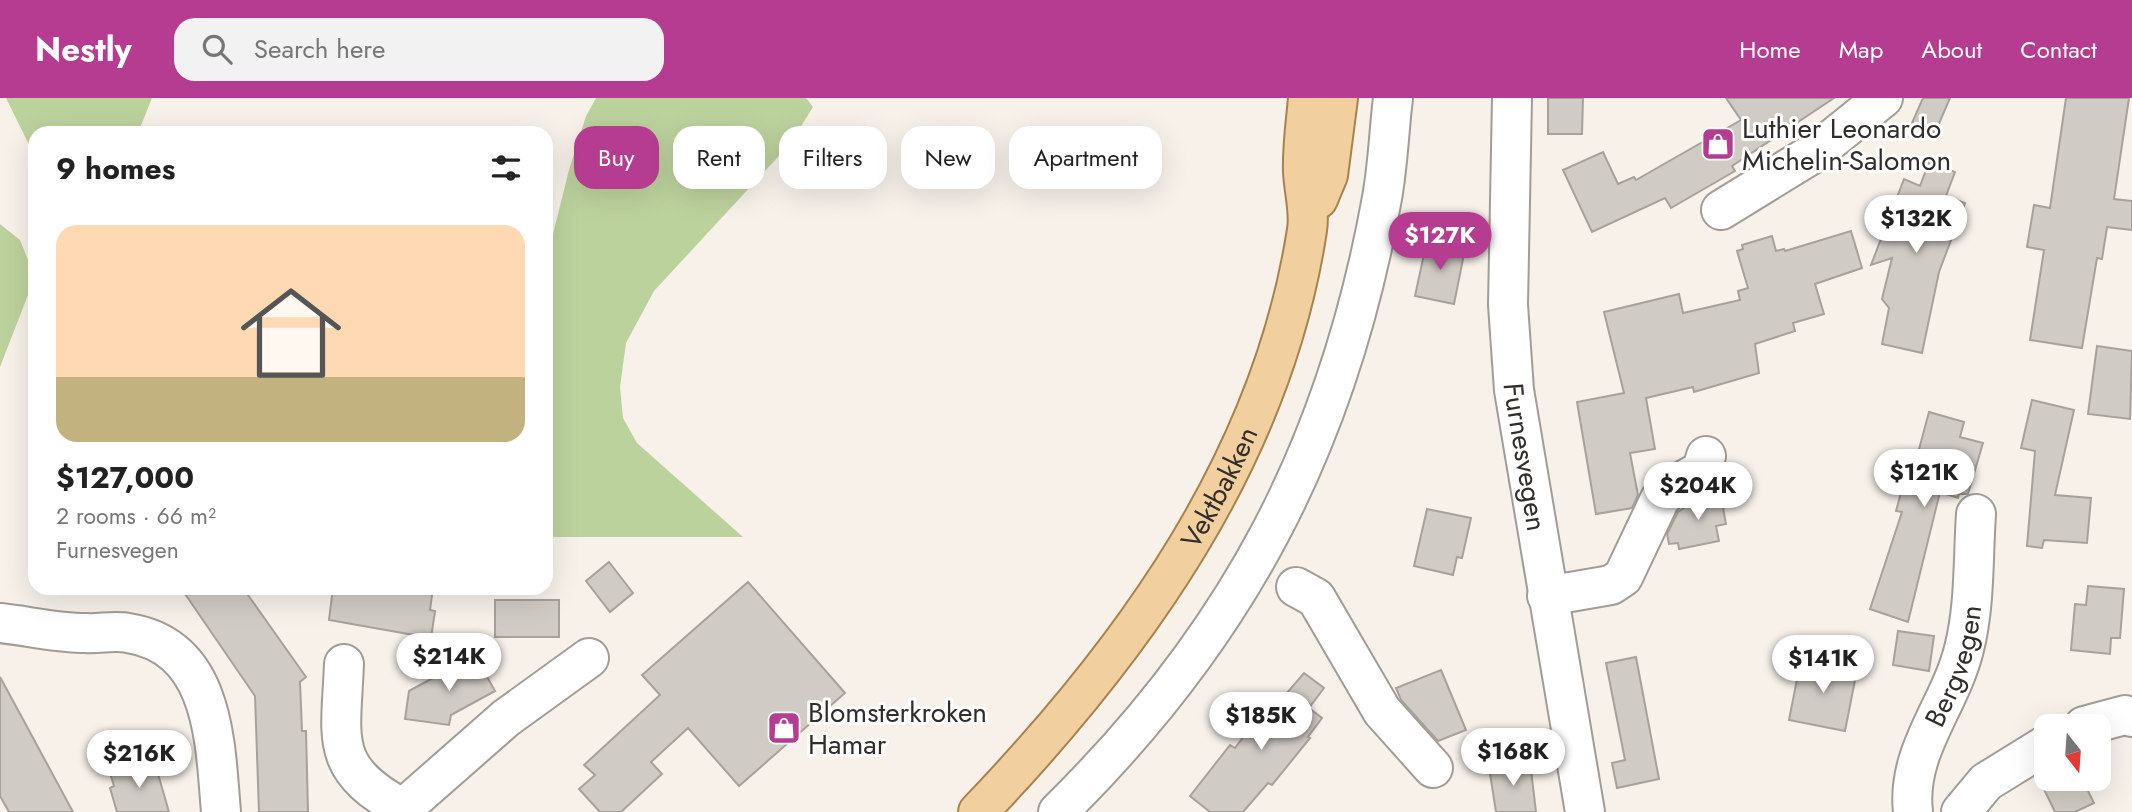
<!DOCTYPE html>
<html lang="en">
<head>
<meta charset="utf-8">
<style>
	:root { --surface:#fff; --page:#f2f2f2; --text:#222; --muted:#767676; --line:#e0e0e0; --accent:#b53c90 }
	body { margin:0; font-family:Jost,sans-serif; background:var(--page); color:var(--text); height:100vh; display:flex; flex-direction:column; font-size:26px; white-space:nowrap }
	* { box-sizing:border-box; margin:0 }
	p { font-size:23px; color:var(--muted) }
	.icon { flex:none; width:38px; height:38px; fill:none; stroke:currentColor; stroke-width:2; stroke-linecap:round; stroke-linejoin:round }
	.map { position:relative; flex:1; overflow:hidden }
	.sheet { position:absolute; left:28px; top:28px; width:525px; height:469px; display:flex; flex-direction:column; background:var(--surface); border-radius:21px; box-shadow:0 7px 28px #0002 }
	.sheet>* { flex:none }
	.guide { position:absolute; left:574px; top:28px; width:665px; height:63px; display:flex; gap:14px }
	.needle { width:46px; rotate:163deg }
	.controls { position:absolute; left:2034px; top:616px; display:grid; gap:14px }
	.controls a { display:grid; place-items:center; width:77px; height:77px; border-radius:14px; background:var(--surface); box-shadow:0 7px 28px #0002; font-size:35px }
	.price { position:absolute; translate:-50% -60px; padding:0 16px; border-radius:24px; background:#fff; color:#222; font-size:23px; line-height:46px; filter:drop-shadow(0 2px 4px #0008) }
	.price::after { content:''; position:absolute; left:50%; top:42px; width:21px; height:16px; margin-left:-10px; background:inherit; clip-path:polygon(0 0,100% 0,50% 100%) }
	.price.current { background:var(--accent); color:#fff }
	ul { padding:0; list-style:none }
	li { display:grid; align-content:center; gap:14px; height:371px; padding:0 28px }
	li+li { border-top:2px solid var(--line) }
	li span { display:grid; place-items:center; height:217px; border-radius:21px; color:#555 }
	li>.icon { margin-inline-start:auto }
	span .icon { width:126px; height:126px; fill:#fffc; stroke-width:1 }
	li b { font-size:30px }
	h2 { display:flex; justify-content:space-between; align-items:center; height:84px; padding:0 28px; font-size:30px }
	.chip { padding:0 24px; border-radius:21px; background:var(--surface); box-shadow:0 7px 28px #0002; font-size:24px; line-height:63px }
	.chip.current { background:var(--accent); color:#fff }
	header { display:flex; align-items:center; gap:42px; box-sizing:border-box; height:98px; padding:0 35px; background:var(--accent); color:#fff }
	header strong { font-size:33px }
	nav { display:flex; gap:38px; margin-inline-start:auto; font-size:24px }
	.search { width:490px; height:63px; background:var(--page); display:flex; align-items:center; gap:18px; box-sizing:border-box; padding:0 24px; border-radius:21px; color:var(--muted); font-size:26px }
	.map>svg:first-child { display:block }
	.green { fill:#bcd29d }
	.building { fill:#d1cbc5; stroke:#a7a19b; stroke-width:2 }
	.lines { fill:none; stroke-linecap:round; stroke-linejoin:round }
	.minor-casing { stroke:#a19c96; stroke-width:42 }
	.major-casing { stroke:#a8824d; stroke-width:42 }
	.minor { stroke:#fff; stroke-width:38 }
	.major { stroke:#f1cf9f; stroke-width:38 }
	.labels { text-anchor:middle; stroke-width:6; stroke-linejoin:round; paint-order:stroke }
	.poi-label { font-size:28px; fill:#302e2b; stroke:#fff; text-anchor:start }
	.street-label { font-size:28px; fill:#302e2b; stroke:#fff }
</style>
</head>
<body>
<header>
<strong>Nestly</strong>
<div class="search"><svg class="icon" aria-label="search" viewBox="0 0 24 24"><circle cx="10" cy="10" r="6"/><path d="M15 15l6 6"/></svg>Search here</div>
<nav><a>Home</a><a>Map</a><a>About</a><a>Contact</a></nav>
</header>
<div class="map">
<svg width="2132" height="714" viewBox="0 0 2132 714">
	<rect width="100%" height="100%" fill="#f7f1ea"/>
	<path class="green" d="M6,0H152L138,35H35V59Z
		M596,0H806L813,9L790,46L654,193L626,245L620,289L623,320L637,345L743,439H546V164L569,72L586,18Z
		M0,126L20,142L35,179L0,269Z"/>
	<path class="building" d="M1548,0H1583L1582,36H1548Z
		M1726,0H1834L1732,68L1735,73L1671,110L1665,100L1592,134L1563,72L1603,54L1618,86L1634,79L1636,82L1741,22Z
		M1923,0H1950L1935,35L1912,25Z
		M2066,0H2129L2114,101L2132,103V132L2107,129L2102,161L2097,160L2082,250L2030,242L2044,152L2027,149L2034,107L2050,110Z
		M1929,64L1955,74L1946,98L1965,105L1939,174L1922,255L1882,246L1889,210L1882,201L1892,160L1871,167L1904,81L1920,88Z
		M1851,133L1862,170L1815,186L1824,216L1793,225L1795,233L1755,246L1759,275L1694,294L1693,289L1646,300L1655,351L1630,355L1638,397L1632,410L1596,416L1577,304L1624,295L1604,214L1679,196L1683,215L1740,202L1738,193L1748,190L1737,153L1743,151L1742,147L1772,138L1776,153L1784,151L1785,153Z
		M1427,142L1465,151L1454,206L1415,198Z
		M2097,248L2132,253L2130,321L2088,316Z
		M2032,302L2074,312L2055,397L2091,400L2087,445L2044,442L2042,450L2027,448L2035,353L2021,350Z
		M1929,314L1964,324L1960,339L1983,345L1968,396H1959L1958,400L1940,394L1908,524L1870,511L1902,414L1896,413L1905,380L1911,381Z
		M1720,393L1726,426L1716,428L1719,443L1679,451L1678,445L1669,446L1667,436L1678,414L1704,396Z
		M1427,411L1471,420L1462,460L1457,459L1453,477L1414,468Z
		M609,464L633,495L610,514L586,483Z
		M748,484L845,595L739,688L688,630L651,664L662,676L621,714H600L579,691L595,677L584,667L660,597L642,577Z
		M2088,488L2124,491L2120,540H2111L2110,556L2071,552L2075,506L2086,507Z
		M181,490H243L306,579L300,584L302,633H306L308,714H259L255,598Z
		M333,490H433L430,512L435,513L431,540L329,522Z
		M495,502H559V539H495Z
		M1898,533L1934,538L1929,573L1893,567Z
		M475,557L495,593L451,617L449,627L405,621L409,593Z
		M1636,559L1659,681L1617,690L1612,665L1625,662L1606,565Z
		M1801,561L1857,572L1845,633L1789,622Z
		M1441,572L1466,632L1438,643L1401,602L1396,590Z
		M1304,575L1324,590L1309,610L1322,620L1308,639L1310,640L1272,687L1268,685L1243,714H1210L1190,698L1230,647L1235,650L1262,614L1267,618Z
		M0,579L25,625L73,714H9L0,698Z
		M154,662L169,714H117L110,690L114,688L110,675Z
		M1530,663L1536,714H1496L1489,669Z
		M2039,681H2082L2094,705L2075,714H2055Z"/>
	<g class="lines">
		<defs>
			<g id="minor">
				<path id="s1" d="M1512,0L1508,207L1514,292L1585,714"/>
				<path d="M1721,112L1817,53L1883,0"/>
				<path d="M1296,489L1316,500L1382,613L1433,670"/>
				<path d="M1547,498L1611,487L1623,479L1660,401L1672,389L1702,372L1706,358"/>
				<path d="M0,525C28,528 57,535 86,535C100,536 114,532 128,535C216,549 215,646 221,714"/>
				<path d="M344,566C341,641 328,670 402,710"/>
				<path d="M2084,628L2125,617L2132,619"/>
				<path d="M399,714L506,620L589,560"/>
				<path d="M1058,714C1238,537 1337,349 1382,100C1388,67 1389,33 1393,0"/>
				<path id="s2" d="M1913,714C1906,653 1950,608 1964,551C1975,508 1973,461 1976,416"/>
				<path d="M1961,714L1986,684L2046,647"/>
			</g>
			<g id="major">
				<path d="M1318,101L1328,77L1338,0"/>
				<path id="s3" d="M978,714C1134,551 1272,361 1307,132C1310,114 1304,93 1303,74C1302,50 1306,24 1308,0"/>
			</g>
		</defs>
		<use href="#minor" class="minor-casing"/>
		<use href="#major" class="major-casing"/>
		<use href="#minor" class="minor"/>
		<use href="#major" class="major"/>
	</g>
	<defs>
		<symbol id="shop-square" viewBox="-11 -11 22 22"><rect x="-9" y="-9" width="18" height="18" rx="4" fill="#b53c90" stroke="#fff"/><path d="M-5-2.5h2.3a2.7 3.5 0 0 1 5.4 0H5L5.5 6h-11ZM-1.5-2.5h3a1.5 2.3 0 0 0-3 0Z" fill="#fff"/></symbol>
	</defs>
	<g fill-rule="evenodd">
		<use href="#shop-square" x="1699" y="27" width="38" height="38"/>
		<use href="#shop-square" x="765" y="611" width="38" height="38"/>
	</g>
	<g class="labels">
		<g class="poi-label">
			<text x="1742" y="40">Luthier Leonardo<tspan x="1742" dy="32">Michelin-Salomon</tspan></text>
			<text x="808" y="624">Blomsterkroken<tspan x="808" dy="32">Hamar</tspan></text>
		</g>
		<g class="street-label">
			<text dy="10" stroke="none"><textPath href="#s1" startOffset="360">Furnesvegen</textPath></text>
			<text dy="10" stroke="none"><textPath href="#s3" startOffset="406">Vektbakken</textPath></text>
			<text dy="10" stroke="none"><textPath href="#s2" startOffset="154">Bergvegen</textPath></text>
		</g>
	</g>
</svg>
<div class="controls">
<a><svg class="needle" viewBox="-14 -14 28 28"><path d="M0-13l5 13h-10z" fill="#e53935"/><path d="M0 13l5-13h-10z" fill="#767676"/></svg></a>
</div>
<b class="price" style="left:1916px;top:157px">$132K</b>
<b class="price current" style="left:1440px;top:174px">$127K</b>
<b class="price" style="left:1924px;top:411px">$121K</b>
<b class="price" style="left:1698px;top:424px">$204K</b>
<b class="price" style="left:449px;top:595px">$214K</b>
<b class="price" style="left:1823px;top:597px">$141K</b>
<b class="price" style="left:1261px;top:654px">$185K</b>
<b class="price" style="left:1513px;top:690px">$168K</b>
<b class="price" style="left:139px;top:692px">$216K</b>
<div class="guide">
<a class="chip current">Buy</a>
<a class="chip">Rent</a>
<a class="chip">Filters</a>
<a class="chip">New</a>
<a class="chip">Apartment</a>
</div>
<section class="sheet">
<h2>9 homes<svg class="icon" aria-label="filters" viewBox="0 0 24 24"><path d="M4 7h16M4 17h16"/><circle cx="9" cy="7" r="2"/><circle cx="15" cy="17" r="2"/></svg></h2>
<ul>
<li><span style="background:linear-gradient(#ffd9b3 70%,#c2b280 0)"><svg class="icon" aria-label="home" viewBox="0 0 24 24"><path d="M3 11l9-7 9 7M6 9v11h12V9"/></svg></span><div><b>$127,000</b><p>2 rooms · 66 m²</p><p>Furnesvegen</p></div></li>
</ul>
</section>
</div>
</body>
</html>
